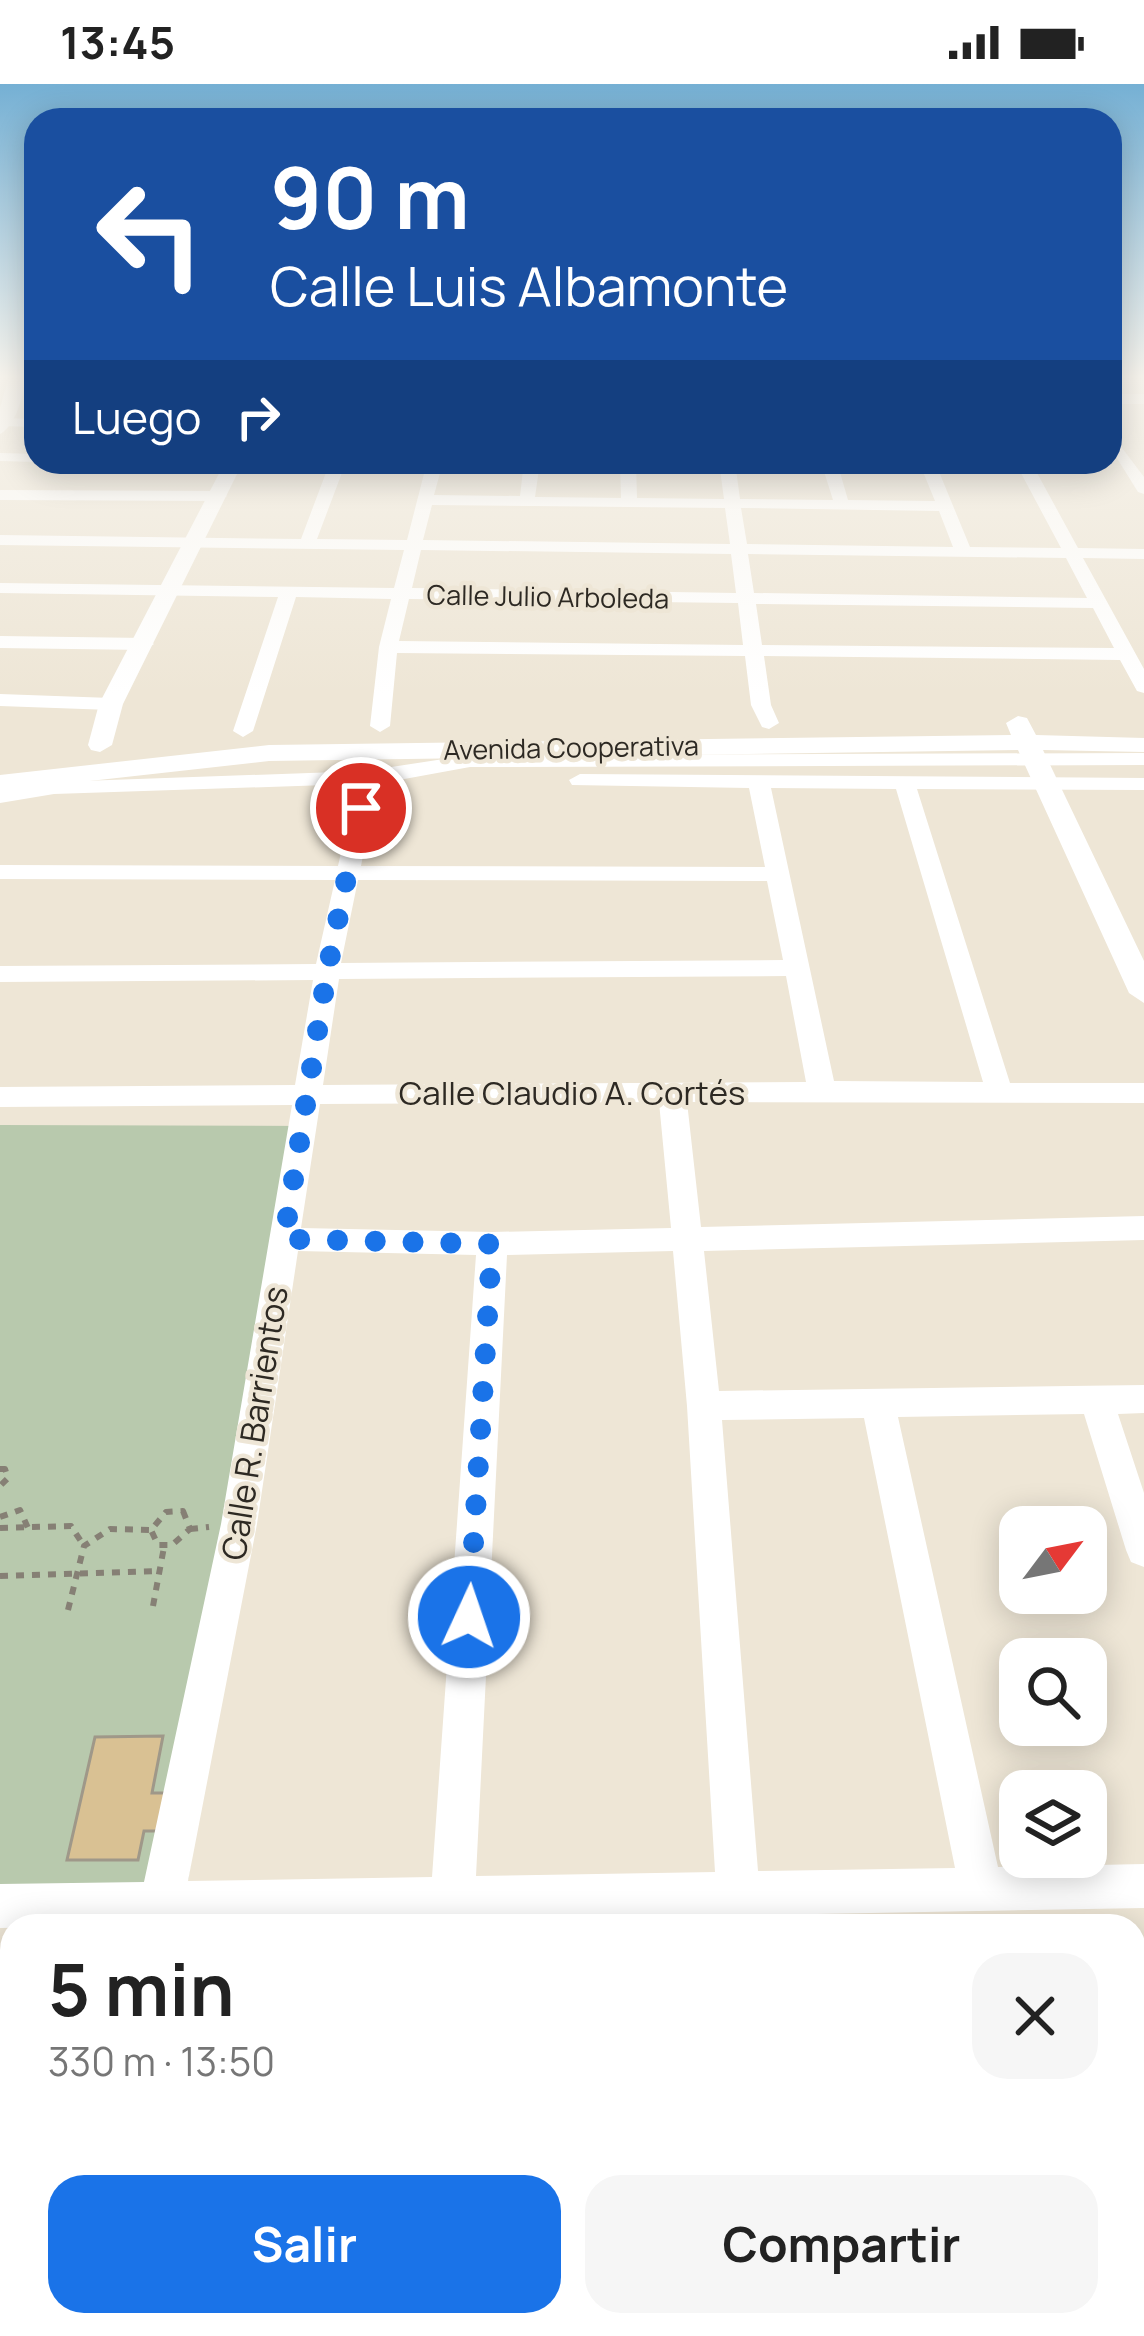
<!DOCTYPE html>
<html lang="es">
<meta charset="utf-8">
<style>
body{margin:0;font-family:Manrope,sans-serif;background:#f6f6f6;color:#222;height:100vh;display:flex;flex-direction:column;font-size:45px;white-space:nowrap}
*{box-sizing:border-box;margin:0}
p{font-size:39px;color:#767676}
.icon{flex:none;width:66px;height:66px;fill:none;stroke:currentColor;stroke-width:2;stroke-linecap:round;stroke-linejoin:round}
.map{position:relative;flex:1;overflow:hidden}
.details{position:absolute;left:0px;top:1830px;width:1146px;height:423px;display:flex;flex-direction:column;background:#fff;border-radius:36px 36px 0 0;box-shadow:0 6px 30px #0003}
.details>*{flex:none}
.guide{position:absolute;left:24px;top:24px;width:1098px;height:366px;border-radius:36px;box-shadow:0 6px 30px #0003;background:#1a4fa0;color:#fff;overflow:hidden}
.needle{width:78px;rotate:58deg}
.buttons{position:absolute;left:999px;top:1422px;display:grid;gap:24px}
.buttons a{display:grid;place-items:center;width:108px;height:108px;border-radius:24px;background:#fff;box-shadow:0 6px 30px #0003;font-size:60px}
.pin{position:absolute;display:grid;place-items:center;width:102px;height:102px;color:#fff;margin:-51px;border:6px solid #fff;border-radius:50%;box-shadow:0 3px 12px #0007}
.me{position:absolute;width:132px;margin:-66px;rotate:3deg;stroke-linejoin:round;filter:drop-shadow(0 0 9px #0008)}
.turn{display:flex;align-items:center;gap:42px;height:252px;padding:0 48px;font-size:54px}
.turn .icon{width:156px;height:156px;stroke-width:2.5}
.turn b{display:block;font-size:84px;line-height:102px}
.then{display:flex;align-items:center;height:114px;padding:0 48px;background:#0003;gap:24px;font-size:45px}
.round{display:grid;place-items:center;flex:none;width:126px;height:126px;border-radius:36px;background:#f6f6f6}
.summary{display:flex;align-items:center;justify-content:space-between;height:204px;padding:0 48px}
h1{font-size:72px;font-weight:700;line-height:90px}
.cta{display:flex;gap:24px;margin-top:auto;padding:24px 48px}
.cta a{flex:1;height:138px;border-radius:36px;background:#1a73e8;color:#fff;font-size:48px;font-weight:700;line-height:138px;text-align:center}
.cta a+a{background:#f6f6f6;color:#222}
.status{display:flex;justify-content:space-between;align-items:center;height:84px;padding:0 60px;background:#fff;direction:ltr}
.status svg{height:33px;fill:currentColor}
.map>svg:first-child{display:block}
.green{fill:#b8c9ad}
.building{fill:#d9c193;stroke:#9f9889;stroke-width:3}
.lines{fill:none;stroke-linecap:round;stroke-linejoin:round}
.path{stroke:#868075;stroke-width:6;stroke-dasharray:8 8;stroke-linecap:butt}
.minor{fill:#fff;fill-rule:evenodd}
.tertiary{fill:#fff;fill-rule:evenodd}
.route{stroke:#1a73e8;stroke-width:21;stroke-dasharray:0 37.8}
.labels{text-anchor:middle;dominant-baseline:central;stroke-width:9;stroke-linejoin:round;paint-order:stroke}
.far-street-label{font-size:27px;fill:#2d2923;stroke:#eee6d6}
.street-label{font-size:33px;fill:#2d2923;stroke:#eee6d6}
</style>
<div class="status"><b>13:45</b><svg viewBox="0 0 49 12"><path d="M0 12V9h3v3zM5 12V6h3v6zM10 12V3h3v9zM15 12V0h3v12zM26 1h20v11H26zM47 4h2v5h-2z"/></svg></div>
<div class="map">
<svg width="1144" height="2252" viewBox="0 0 1144 2252">
<rect width="100%" height="100%" fill="#eee6d6"/>
<polygon class="green" points="0,1041 313,1042 184,1820 0,1824"/>
<polygon class="building" points="163,1652 152,1709 168,1709 162,1747 144,1747 138,1776 67,1776 95,1653"/>
<g class="lines">
<g class="path">
<polyline points="0,1385 5,1385 8,1394 0,1402"/>
<polygon points="183,1427 190,1445 172,1461 158,1461 151,1446 166,1428"/>
<polyline points="0,1433 20,1426 28,1444"/>
<polyline points="0,1444 71,1442 84,1462"/>
<polyline points="190,1445 209,1443"/>
<polyline points="0,1492 160,1487"/>
<polyline points="153,1522 164,1463"/>
<polyline points="68,1526 84,1462 110,1445 151,1446"/>
</g>
<g class="minor">
<polygon points="0,334 36,335 36,343 0,342"/>
<polygon points="1110,348 1144,393 1144,410 1138,408 1110,363"/>
<polygon points="0,369 36,370 38,378 0,377"/>
<path d="M330,378h16l-29,77 90,1 20,-78h16l-9,33 86,1 4,-34h16l-5,35 86,1 -1,-36h16l1,36 87,1 -5,-37h16l5,37 93,1 -12,-38h16l11,38 87,1 -16,-39h16l35,85 91,1 -46,-86h16l47,86 66,1v10l-61,-1 61,111v24l-7,-2 -17,-31 -356,-4 7,49 8,18 -10,6 -7,-2 -11,-22 -6,-49 -348,-3 -7,73 -10,6 -10,-6 9,-79 12,-48 -95,-2 -43,134 -10,6 -10,-6 45,-134 -278,-4v-10l394,5 10,-38 -404,-5v-10l301,4zM432,421l293,3 5,36 -307,-4zM741,424l198,3 14,36 -206,-3zM421,466l310,4 5,39 -324,-5zM748,470l318,4 21,40 -333,-5zM409,515l329,4 5,42 -344,-4zM756,520l337,4 21,40 -352,-3z"/>
<polygon points="0,406 219,407 227,412 219,417 0,416"/>
<polygon points="0,552 145,554 154,560 145,566 0,564"/>
<polygon points="0,610 111,614 121,620 111,626 0,622"/>
<path d="M1144,669v12l-674,2 -93,17 -16,82 404,1 -16,-79 -177,-3 -3,-5 11,-6 564,4v12l-227,-1 93,294h134v20l-457,-1 14,125 443,-11v24l-440,11 15,140 425,-6v28l-26,1 26,79v74l-13,-5 -5,-12 -42,-136 -186,3 100,450 146,-3v44l-383,7 1,11h-44l-1,-11 -244,5v6h-44v-6l-429,8v-44l144,-2 77,-358 71,-419 -292,2v-20l295,-2 18,-105 -313,2v-16l316,-2 19,-84 -335,-1v-14l338,1 18,-82 -302,10 -54,9v-14l54,-7 311,-11 105,-16zM771,704l125,1 87,293 -149,-1zM358,796l409,1 16,79 -442,3zM786,892l20,106 -483,3 16,-106zM659,1018l12,126 -179,4 -191,-4 19,-124zM298,1167l178,4 -44,622 -244,4 69,-357zM673,1167l14,155 28,466 -239,4 31,-621zM864,1334l91,450 -197,3 -36,-451z"/>
<rect x="1134" y="2172" width="10" height="52"/>
<polygon points="0,2197 12,2197 12,2241 30,2241 0,2249"/>
<polygon points="48,2241 100,2241 98,2252 46,2252"/>
<rect x="404" y="2241" width="52" height="11"/>
<polygon points="742,2241 794,2241 795,2252 743,2252"/>
<polygon points="1077,2241 1129,2241 1132,2252 1080,2252"/>
</g>
<g class="tertiary">
<path d="M8,295h16c1,16 -10,48 -24,55v-26z"/>
<rect x="1110" y="310" width="34" height="10"/>
<polygon points="225,378 243,378 123,620 112,661 100,668 91,666 88,661 99,620"/>
<polygon points="1018,632 1027,634 1036,651 1144,654 1144,668 1043,666 1144,877 1144,919 1129,909 1018,666 269,677 0,707 0,691 269,661 1011,651 1006,639"/>
</g>
</g>
<linearGradient id="sky" x2="0" y2="1"><stop stop-color="#75b0d4"/><stop offset="0.48" stop-color="#f7f4ed"/><stop offset="1" stop-color="#f7f4ed" stop-opacity="0"/></linearGradient>
<rect width="1144" height="610" fill="url(#sky)"/>
<g class="lines">
<polyline class="route" points="361,724 327,888 284,1155 492,1160 469,1533"/>
</g>
<g class="labels">
<g class="far-street-label">
<text transform="translate(548 512) rotate(1)">Calle Julio Arboleda</text>
<text transform="translate(571 663) rotate(-1)">Avenida Cooperativa</text>
</g>
<g class="street-label">
<text x="572" y="1008">Calle Claudio A. Cortés</text>
<text transform="translate(254 1339) rotate(-81)">Calle R. Barrientos</text>
</g>
</g>
</svg>
<div class="buttons">
<a><svg class="needle" viewBox="-14 -14 28 28"><path d="M0-13l5 13h-10z" fill="#e53935"/><path d="M0 13l5-13h-10z" fill="#767676"/></svg></a>
<a><svg class="icon" aria-label="search" viewBox="0 0 24 24"><circle cx="10" cy="10" r="6"/><path d="M15 15l6 6"/></svg></a>
<a><svg class="icon" aria-label="layers" viewBox="0 0 24 24"><path d="M12 4l9 5-9 5-9-5zM3 14l9 5 9-5"/></svg></a>
</div>
<div class="pin" style="left:361px;top:724px;background:#d93025"><svg class="icon" aria-label="arrive" viewBox="0 0 24 24"><path d="M6 21V4h12l-3 4 3 4H6"/></svg></div>
<svg class="me" style="left:469px;top:1533px" viewBox="-20 -20 40 40"><circle r="17" fill="#1a73e8" stroke="#fff" stroke-width="3"/><path d="M0-11L8 9 0 5-8 9z" fill="#fff"/></svg>
<div class="guide">
<div class="turn"><svg class="icon" aria-label="left" viewBox="0 0 24 24"><path d="M17 20v-9H6M10 6l-5 5 5 5"/></svg><div><b>90 m</b>Calle Luis Albamonte</div></div>
<div class="then">Luego<svg class="icon" aria-label="right" viewBox="0 0 24 24"><path d="M7 20v-9h11M14 6l5 5-5 5"/></svg></div>
</div>
<section class="details">
<div class="summary"><div><h1>5 min</h1><p>330 m · 13:50</p></div><a class="round"><svg class="icon" aria-label="close" viewBox="0 0 24 24"><path d="M6 6l12 12M18 6L6 18"/></svg></a></div>
<div class="cta"><a>Salir</a><a>Compartir</a></div>
</section>
</div>
